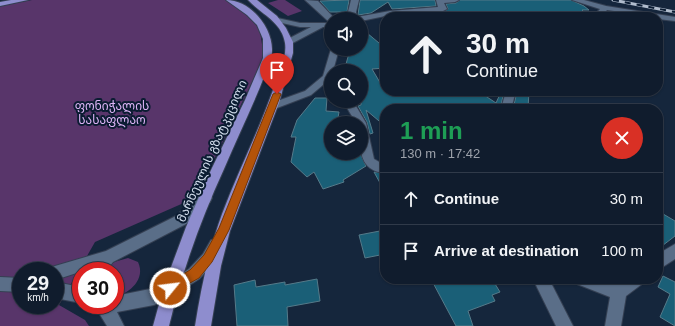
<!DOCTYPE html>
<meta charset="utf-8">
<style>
body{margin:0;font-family:Helvetica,"Noto Sans Georgian",sans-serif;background:#192535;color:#f1f3f6;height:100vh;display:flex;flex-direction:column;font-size:15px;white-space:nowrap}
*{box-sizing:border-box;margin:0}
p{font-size:13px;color:#9ca1aa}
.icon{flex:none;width:22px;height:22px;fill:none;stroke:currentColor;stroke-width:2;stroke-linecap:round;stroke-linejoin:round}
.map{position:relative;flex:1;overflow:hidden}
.details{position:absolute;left:380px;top:104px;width:283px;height:180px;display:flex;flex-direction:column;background:#101c2d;border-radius:16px;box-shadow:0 1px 3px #0004,0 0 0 1px #303a49}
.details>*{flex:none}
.top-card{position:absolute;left:380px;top:12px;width:283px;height:84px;border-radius:16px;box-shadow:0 1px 3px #0004,0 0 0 1px #303a49;background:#101c2d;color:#f1f3f6;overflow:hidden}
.controls{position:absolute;left:324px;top:12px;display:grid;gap:8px}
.controls a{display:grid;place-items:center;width:44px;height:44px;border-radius:50%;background:#101c2d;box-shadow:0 1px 3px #0004,0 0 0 1px #303a49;font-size:20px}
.speed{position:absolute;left:12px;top:262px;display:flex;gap:8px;font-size:20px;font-weight:700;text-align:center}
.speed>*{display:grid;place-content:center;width:52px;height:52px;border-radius:50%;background:#101c2d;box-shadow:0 1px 3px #0004,0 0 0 1px #303a49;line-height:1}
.speed small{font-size:10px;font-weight:400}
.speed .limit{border:6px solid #d22;background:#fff;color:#111}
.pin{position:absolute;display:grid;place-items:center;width:34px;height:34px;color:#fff;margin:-41px -17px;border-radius:50% 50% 50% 0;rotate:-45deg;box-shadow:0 0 4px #0007}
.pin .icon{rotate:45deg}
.me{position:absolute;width:44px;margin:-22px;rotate:61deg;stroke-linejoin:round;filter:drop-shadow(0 0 3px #0008)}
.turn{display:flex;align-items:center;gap:14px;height:84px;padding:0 20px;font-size:18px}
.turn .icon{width:52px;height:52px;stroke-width:2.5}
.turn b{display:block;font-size:28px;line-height:34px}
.round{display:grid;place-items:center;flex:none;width:42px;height:42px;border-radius:21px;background:#192535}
.summary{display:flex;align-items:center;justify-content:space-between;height:68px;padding:0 20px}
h1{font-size:24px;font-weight:600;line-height:30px;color:#1e9e55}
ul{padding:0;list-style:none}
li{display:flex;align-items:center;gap:12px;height:52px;padding:0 20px;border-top:1px solid #303a49}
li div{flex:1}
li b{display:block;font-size:15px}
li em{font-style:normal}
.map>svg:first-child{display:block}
.green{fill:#58356a;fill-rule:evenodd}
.building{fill:#1a5f77;stroke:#557a89}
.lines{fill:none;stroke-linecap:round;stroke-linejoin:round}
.minor-casing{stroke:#354053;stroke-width:2}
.highway-casing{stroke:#354053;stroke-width:2}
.minor{fill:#5a6e88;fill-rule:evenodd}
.highway{fill:#8e8dce;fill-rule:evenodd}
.rail-casing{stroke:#b1bdcd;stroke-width:3}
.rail{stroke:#0b1c32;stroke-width:2;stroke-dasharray:6;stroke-linecap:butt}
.route{fill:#b45309;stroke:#753606}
.labels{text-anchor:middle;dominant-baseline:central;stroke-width:4;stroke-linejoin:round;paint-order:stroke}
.park-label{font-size:12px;fill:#deb4f6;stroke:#0b1c32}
.street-label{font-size:12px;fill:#d5e0ef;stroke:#0b1c32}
</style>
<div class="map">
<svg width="675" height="326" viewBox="0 0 675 326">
<rect width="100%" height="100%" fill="#15263c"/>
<g class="green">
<path d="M32,0h194l22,13 11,11 5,34 -69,140 -100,44 -36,63 26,15 4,6h-89v-320zM21,271h34v34h-34z"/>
<polygon points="278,0 285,0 302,11 288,16 268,3"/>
<path d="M128,258l10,4c8,17 -8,31 -23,35v-26h-13l12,-9z"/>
</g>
<g class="building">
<polygon points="349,0 347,12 348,16 345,16 346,13 344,12 330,12 320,1"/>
<polygon points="360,0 435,0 436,6 392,9 388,2 371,13 358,15"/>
<polygon points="460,0 571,0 584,6 589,10 582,10 587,15 571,15 570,17 397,16 443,12 448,9 446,4 456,3"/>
<polygon points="361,28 385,48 385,68 372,69 385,91 478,91 496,103 501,92 504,92 500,109 385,109 385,126 366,110 373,133 370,134 367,122 358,106 361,105 361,71 344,71 350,50 361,50"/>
<polygon points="517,91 529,91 528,109 513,109 516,96 518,96"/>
<polygon points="315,98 327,98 326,111 339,112 337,123 331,123 331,153 360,153 366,166 343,180 344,182 323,189 314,172 307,177 291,162 296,137 291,137 297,120"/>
<polygon points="374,172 385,173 385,192"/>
<polygon points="658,211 675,221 675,236 658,249"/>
<polygon points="385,230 385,254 365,258 359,235"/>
<polygon points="663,276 675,282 675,326 660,317 670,294 658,287"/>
<polygon points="317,279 320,301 287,307 288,326 237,326 234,285 255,280 256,287 285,282 285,285"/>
<polygon points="431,279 492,279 500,292 492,295 495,301 468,311 473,326 456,326"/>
</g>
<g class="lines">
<defs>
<g id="minor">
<polygon points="305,0 318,1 335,19 328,21"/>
<polygon points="351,0 359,0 356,12 357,17 390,11 438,7 436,0 459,0 455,2 444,3 447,9 443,11 390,15 361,21 361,19 350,19 348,12"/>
<polygon points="572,0 584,0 606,6 675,17 675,21 658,19 658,17 607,10 601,17 593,17 600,9"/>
<polygon points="273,17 300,23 331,23 331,27 323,27 289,45 286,44 286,40 311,27 300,27 273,21"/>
<polygon points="331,49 339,49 333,71 331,71 330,79 311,95 277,108 269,108 268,106 269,104 305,91 323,76"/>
<polygon points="506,91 516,91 511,109 501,109"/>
<path d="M343,101h10l13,22 8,36 7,4 4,-1v9c-6,2 -9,1 -15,-3 -13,-10 -9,-30 -9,-45h-5z"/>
<polygon points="205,193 210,194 212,198 210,202 186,224 113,262 106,271 88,271 89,269 55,280 55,271 48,271 50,268 55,266 106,251 176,216 200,194"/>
<polygon points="216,239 221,240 223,245 213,264 199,279 172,297 154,305 117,312 124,326 107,326 99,313 98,305 115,305 115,296 160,287 189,269 203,254 211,240"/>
<polygon points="675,244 675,259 658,270 658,254"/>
<polygon points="0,277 21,278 21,292 0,291"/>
<polygon points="533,279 549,279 573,326 556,326"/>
<polygon points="574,279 603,279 617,284 624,279 645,279 642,284 626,296 621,326 605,326 610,297 577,284"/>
<polygon points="55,282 81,287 81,303 55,298"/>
</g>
<g id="highway">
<polygon points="11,0 28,0 0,6 0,2"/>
<path d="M226,0c25,0 47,28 46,51 0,10 -4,18 -8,26 -12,31 -27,61 -40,92 -23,50 -42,103 -55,157h-16l11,-40 22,-59 25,-57 34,-70 18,-42v-19l-6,-14 -10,-10z"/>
<path d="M248,0h9l20,16 9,12 7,14v11l-14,50 -49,128 -9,35 -10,60h-16c6,-38 14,-76 27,-112 17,-45 39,-87 54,-133 4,-12 11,-25 9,-38 -3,-21 -24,-29 -37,-43z"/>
</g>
</defs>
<use href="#minor" class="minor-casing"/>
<use href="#highway" class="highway-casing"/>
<use href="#minor" class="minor"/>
<use href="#highway" class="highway"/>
<defs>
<polyline id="rail" points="613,0 675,12"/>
</defs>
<use href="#rail" class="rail-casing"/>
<use href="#rail" class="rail"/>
</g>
<polygon class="route" points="277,92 281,94 229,230 212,262 199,278 174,292 170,293 166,292 164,288 166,284 190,270 204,255 219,228 273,94"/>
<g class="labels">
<g class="park-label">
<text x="112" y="106">ფონიჭალის<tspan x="112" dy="14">სასაფლაო</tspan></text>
</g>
<g class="street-label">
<text transform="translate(212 151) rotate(-66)">მარნეულის გზატკეცილი</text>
</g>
</g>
</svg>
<div class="controls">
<a><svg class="icon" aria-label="sound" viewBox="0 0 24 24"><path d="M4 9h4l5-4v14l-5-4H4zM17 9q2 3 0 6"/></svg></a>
<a><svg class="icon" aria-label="search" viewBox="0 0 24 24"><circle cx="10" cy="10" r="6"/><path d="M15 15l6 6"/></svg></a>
<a><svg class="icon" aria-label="layers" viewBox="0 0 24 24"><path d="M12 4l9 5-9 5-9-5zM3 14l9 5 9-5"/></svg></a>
</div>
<div class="speed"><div>29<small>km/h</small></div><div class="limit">30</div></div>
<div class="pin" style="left:277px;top:94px;background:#d93025"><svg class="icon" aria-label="arrive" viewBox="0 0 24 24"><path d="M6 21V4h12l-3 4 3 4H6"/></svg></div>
<svg class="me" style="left:170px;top:288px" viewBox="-20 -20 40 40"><circle r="17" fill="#b45309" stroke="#fff" stroke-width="3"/><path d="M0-11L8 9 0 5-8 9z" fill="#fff"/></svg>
<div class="top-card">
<div class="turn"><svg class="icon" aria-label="ahead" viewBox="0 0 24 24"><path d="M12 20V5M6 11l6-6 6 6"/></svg><div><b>30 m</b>Continue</div></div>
</div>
<section class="details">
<div class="summary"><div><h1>1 min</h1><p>130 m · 17:42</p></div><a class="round" style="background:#d93025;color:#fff"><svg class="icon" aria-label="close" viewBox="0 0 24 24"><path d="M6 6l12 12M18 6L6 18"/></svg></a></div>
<ul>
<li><svg class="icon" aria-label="ahead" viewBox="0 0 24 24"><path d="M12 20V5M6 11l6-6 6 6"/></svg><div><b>Continue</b></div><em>30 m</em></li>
<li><svg class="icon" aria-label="arrive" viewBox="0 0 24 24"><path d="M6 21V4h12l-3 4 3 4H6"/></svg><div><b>Arrive at destination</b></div><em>100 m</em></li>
</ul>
</section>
</div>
